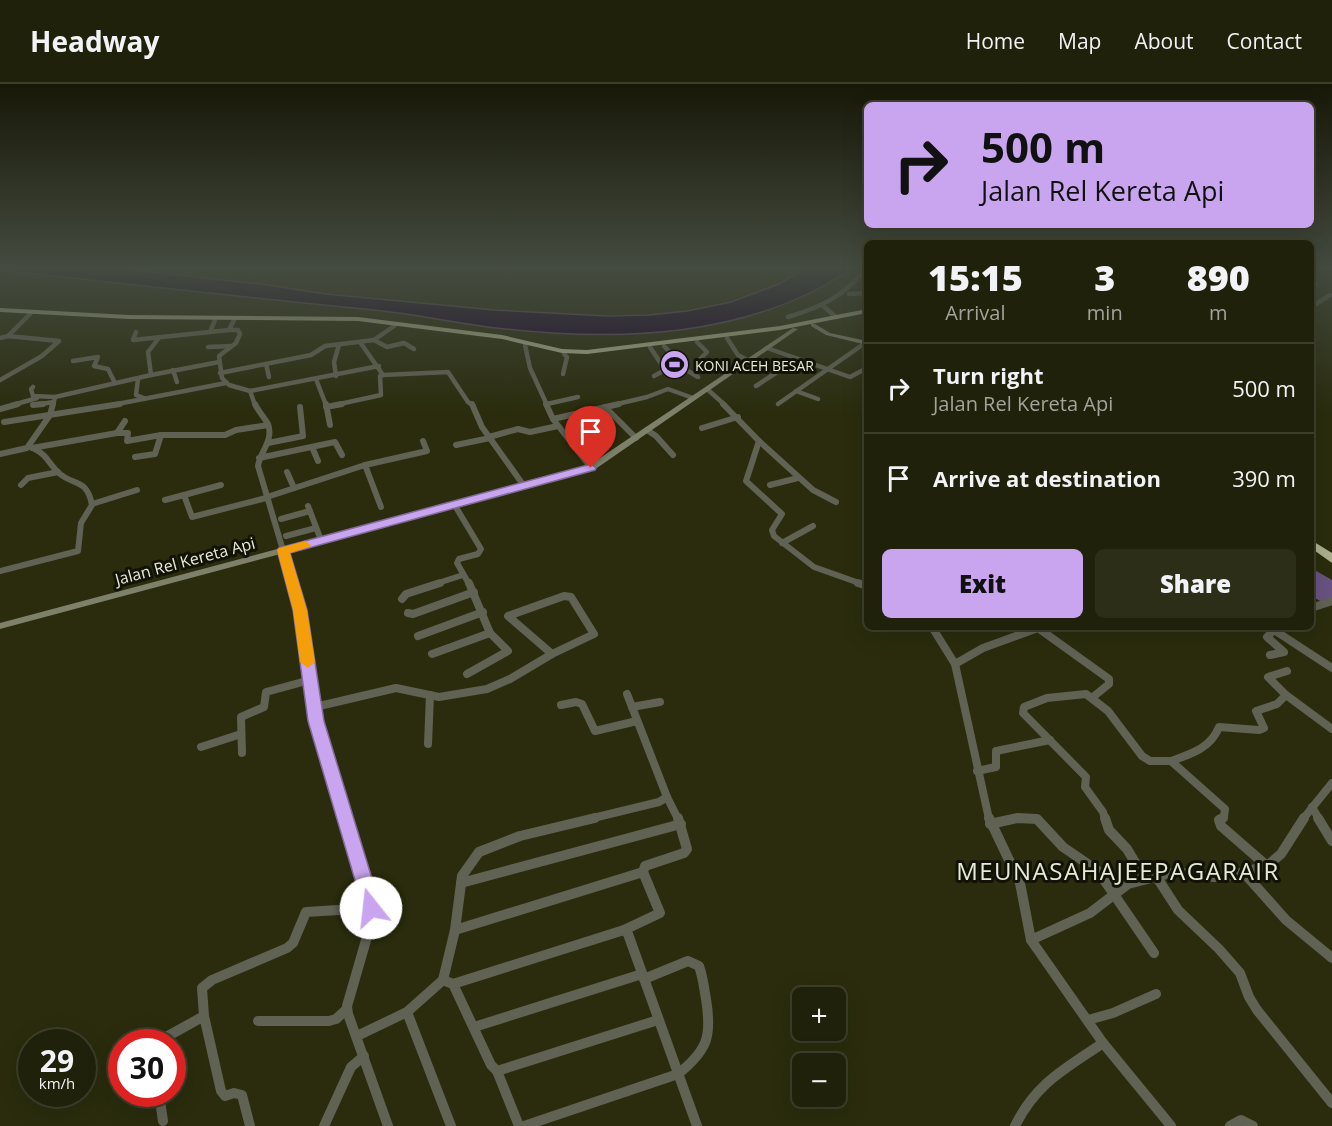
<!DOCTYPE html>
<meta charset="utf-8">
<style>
body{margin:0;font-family:"Open Sans",sans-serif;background:#2d2e18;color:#f1f3f6;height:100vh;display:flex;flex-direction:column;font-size:22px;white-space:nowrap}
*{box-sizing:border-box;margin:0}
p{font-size:20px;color:#a2a39c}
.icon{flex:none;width:33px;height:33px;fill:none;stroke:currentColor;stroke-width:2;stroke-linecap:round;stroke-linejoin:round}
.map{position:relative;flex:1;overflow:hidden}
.sheet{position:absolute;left:864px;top:156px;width:450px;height:390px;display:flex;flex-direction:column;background:#20210a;border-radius:9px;box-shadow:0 6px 24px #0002,0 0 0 2px #3d3e2b}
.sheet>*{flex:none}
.hud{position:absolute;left:864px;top:18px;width:450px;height:126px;border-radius:9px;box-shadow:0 6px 24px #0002,0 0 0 2px #3d3e2b;background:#c8a5ee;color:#111;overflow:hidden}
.buttons{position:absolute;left:792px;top:903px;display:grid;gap:12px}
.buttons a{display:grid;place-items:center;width:54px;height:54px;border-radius:9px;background:#20210a;box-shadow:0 6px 24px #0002,0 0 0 2px #3d3e2b;font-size:30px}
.speed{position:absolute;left:18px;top:945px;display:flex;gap:12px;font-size:30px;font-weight:700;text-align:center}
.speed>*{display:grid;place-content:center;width:78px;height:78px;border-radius:50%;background:#20210a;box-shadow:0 6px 24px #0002,0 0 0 2px #3d3e2b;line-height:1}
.speed small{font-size:15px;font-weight:400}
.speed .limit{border:9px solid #d22;background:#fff;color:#111}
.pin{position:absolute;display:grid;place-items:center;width:51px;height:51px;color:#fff;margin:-62px -26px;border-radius:50% 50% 50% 0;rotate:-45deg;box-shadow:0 0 6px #0007}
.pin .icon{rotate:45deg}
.me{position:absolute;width:66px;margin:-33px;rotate:344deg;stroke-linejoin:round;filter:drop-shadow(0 0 4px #0008)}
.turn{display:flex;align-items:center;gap:21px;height:126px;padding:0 18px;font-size:27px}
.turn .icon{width:78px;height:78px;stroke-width:2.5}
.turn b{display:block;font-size:42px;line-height:51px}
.eta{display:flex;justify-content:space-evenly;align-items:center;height:102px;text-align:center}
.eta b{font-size:36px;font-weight:800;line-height:42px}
.button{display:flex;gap:12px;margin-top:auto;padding:12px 18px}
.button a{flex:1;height:69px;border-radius:9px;background:#c8a5ee;color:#111;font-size:24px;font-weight:800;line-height:69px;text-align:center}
.button a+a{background:#2d2e18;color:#f1f3f6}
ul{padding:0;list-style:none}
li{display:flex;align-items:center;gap:18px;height:90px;padding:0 18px;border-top:2px solid #3d3e2b}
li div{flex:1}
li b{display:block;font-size:22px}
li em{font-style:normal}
header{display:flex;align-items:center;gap:36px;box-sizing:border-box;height:84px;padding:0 30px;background:#20210a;border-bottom:2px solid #3d3e2b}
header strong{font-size:28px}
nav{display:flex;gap:33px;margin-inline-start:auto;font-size:21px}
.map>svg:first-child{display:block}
.forest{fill:#695282}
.water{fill:#1a032c;stroke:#584860;stroke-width:1.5}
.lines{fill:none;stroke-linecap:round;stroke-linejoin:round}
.street-far3{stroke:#606254;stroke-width:4.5}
.street-far2{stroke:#606254;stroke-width:6}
.street-far1{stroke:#606254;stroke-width:8}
.street{stroke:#606254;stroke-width:10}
.secondary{fill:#7e816a;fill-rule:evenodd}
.highway{fill:#abaf8c;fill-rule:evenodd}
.route{fill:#c8a5ee;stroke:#826b9b;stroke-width:1.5}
.slow{fill:#f59e0b}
.labels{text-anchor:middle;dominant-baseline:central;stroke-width:6;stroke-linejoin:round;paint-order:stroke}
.far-poi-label{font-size:14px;fill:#e8ead8;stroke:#121307;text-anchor:start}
.street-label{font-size:16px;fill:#e8ead8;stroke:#121307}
.near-quarter-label{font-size:24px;letter-spacing:1.5px;fill:#e8ead8;stroke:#121307}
</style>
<header>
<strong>Headway</strong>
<nav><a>Home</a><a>Map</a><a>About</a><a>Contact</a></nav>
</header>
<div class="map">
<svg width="1332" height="1042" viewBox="0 0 1332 1042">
<rect width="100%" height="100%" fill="#2a2c0d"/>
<polygon class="forest" points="1311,484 1332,496 1332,517 1324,519 1311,512"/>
<path class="water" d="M0,183h101l160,17 65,10 168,16 113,6 42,-1 38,-4 44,-9 48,-18 28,-17h47c-103,72 -238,75 -358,61 -41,-5 -81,-14 -122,-18 -124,-12 -249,-26 -374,-40z"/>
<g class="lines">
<g class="street-far3">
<polyline points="1311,203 1315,200"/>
<polyline points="849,210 867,209"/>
<polyline points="823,222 836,233"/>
<polyline points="1311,223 1330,211"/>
<path d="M788,233c33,-10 58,-21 78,-50"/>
<polyline points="234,236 229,246 238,246 240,250 236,259 219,272 222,294 229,301 250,307 255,321"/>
<polyline points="136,248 133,256 229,246"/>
<polyline points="210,248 215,236"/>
<polyline points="8,252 31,229"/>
<polyline points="0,254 8,252 59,257 42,272 0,296"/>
<polyline points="727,254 738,271 749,277"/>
<polyline points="374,256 387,263 404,259 414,265"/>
<polyline points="360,258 383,291 448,288 468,318 473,321"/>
<polyline points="697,258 707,268 700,275"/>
<polyline points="525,261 530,284 547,321"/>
<polyline points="664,262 688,287 698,293"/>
<polyline points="208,263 231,262"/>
<polyline points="650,263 665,286 654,292"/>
<polyline points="767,264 850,293 867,284"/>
<polyline points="73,277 98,273 94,282 108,285 115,299"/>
<polyline points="266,280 269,293"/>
<polyline points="173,286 177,298"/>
<polyline points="220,289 311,271 325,262 374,256 394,242"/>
<polyline points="563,290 567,273 564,270"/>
<polyline points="151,291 219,278"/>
<polyline points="336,292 334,278 339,261"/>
<polyline points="138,295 136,311 144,314"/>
<polyline points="316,295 326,321"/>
<polyline points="756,302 797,275"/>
<polyline points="33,303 31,305 33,312 55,313 53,321"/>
<polyline points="707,305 725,321"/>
<polyline points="250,307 379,282"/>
<polyline points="796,307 818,315"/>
<polyline points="55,313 151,291 148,268 158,255"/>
<polyline points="547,320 578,313"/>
<polyline points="778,320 865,259"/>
<polyline points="13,321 37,314"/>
<polyline points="33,321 54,318"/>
<polyline points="112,321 226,299"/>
<polyline points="335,321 381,311 380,292 383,291"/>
<polyline points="613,321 647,313 668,305 693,314"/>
</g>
<g class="street-far2">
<path d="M255,320c3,7 9,13 13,20 6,16 -8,28 -10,42l35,118"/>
<polyline points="326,320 330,341"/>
<polyline points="472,320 482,343 524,402"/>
<polyline points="546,320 553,335 591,384"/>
<polyline points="723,320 759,357 746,397 782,430 772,446 774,452 814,483 862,500"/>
<polyline points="33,321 43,320"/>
<polyline points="326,323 342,320"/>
<polyline points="605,323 636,354"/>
<polyline points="0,325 18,320"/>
<polyline points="553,335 619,320"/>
<polyline points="4,338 120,320"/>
<polyline points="702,344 738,333"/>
<polyline points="647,346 656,352 673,371"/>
<polyline points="117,349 125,337"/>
<polyline points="489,353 518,345 530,348 558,342"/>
<polyline points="759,357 813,406 836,418"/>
<polyline points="268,359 303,352 300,323"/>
<polyline points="456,361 490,354"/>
<polyline points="312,363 318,377"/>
<polyline points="32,364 117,349 128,349 127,357 161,351 225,351 236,346 268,341"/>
<polyline points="0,370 27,364 50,331 53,320"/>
<polyline points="135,373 155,370 161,351"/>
<polyline points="259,374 335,358 342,371"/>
<polyline points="365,381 381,423"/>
<polyline points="287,388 294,404"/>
<polyline points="21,401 28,394 58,388"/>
<polyline points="221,401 184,411 192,433 266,414"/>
<polyline points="770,401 798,394"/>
<polyline points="267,413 365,381 427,367 423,357"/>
<polyline points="165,416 184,411"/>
<polyline points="92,420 137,406"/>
<polyline points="454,420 481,465 478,470 459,475 457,479 469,500"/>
<polyline points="308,422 321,456"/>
<polyline points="281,435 310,427"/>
<polyline points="286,452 316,444"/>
<polyline points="782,459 813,442"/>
<path d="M0,487l78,-20 3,-28 11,-18c-5,-26 -17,-19 -32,-31 -12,-10 -11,-18 -27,-26"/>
<polyline points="435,500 463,491"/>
</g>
<g class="street-far1">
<polyline points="292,499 300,526 316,637 345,735"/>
<polyline points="858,499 867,502"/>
<polygon points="564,512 571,513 594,550 552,570 508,532"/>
<polyline points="402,515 406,510 440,499"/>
<polyline points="1311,524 1332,517"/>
<polyline points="408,529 413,530 474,508"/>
<polyline points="932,543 955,580 989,735"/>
<polyline points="1277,543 1274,546 1332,584"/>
<polyline points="418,552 483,528"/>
<polyline points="432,570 490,549"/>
<polyline points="1270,571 1284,568 1267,553 1274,546"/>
<polyline points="955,580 983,564 1038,544 1109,595 1109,600 1093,613"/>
<polyline points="467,590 508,567 490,549 469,499"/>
<polyline points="1286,611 1332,645"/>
<polyline points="561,621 576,618 582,620 595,647 637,637"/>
<polyline points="315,623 396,604 439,613 487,605 510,595 552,570"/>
<polyline points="632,623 660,618"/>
<polyline points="428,660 430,611"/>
<polyline points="201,663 241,650"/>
<polyline points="242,669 241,633 264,623 266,608 310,596"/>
<path d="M1171,677c20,-7 40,-13 48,-34l40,3 5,-2 -8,-17 21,-7 9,-9 -18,-18 19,-6"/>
<polyline points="977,687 996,683 996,667 1050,656"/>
<polyline points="667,713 678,735"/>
<polyline points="1312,723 1319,735"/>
<polyline points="589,735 659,718 667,713 627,610"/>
<polyline points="1013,735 1037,735"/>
<polyline points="1105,735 1103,728 1085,703 1086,693 1023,629 1024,623 1047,614 1086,610 1108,627 1142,672 1150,677 1171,677 1225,725 1224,733 1220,735"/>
<polyline points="1303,735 1332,699"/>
</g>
<g class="street">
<polyline points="344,734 371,824 369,846 347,922 348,930 388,1042"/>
<polyline points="989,734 1020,799 1031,856 1103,959 1171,1042"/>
<polyline points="1105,734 1109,746 1127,765 1145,795"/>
<polyline points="1223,734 1219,736 1221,742 1267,782"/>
<polyline points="1318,734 1332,757"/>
<polyline points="990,740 1018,734 1037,735 1063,763 1098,787 1154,869"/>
<polyline points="1244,789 1286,836 1332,874"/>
<polyline points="1156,792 1178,826 1219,865 1240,889 1249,913 1257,926 1332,1019"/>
<polyline points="461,799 681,740"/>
<polyline points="455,846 643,788"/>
<polyline points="624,846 660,829 643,788 645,782 684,769 687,765 678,734"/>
<polyline points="1031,856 1090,829 1128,800 1175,788 1214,793 1228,792 1267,782 1281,770 1304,734"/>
<polyline points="443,896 453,900 491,981 497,987 658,936"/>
<polyline points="453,900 624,846 628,850 697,1042"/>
<polyline points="407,928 451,1042"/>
<polyline points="1088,936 1113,929 1156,910"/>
<polyline points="258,937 329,937 336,935 347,925"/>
<polyline points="474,943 642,890"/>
<polyline points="357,952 407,928 443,896 455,846 462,792 479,768 520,752 595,734"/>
<polyline points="157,958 204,932"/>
<polyline points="497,987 519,1042"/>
<polyline points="159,1010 163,1037"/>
<polyline points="250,1042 242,1011 234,1009 225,1012 221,1007 204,932 202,904 212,896 287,864 293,859 306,828 371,824"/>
<polyline points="324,1042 351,983 364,972"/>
<path d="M524,1042l154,-52c30,-24 34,-38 28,-75 -2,-11 -3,-22 -7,-33l-11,-5 -44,18"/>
<path d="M1015,1042c21,-43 50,-57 88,-83"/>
<polyline points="1230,1042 1241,1036 1253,1042"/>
</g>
<g class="secondary">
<polygon points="615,183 665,183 663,185"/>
<polygon points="811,240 815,240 830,249 867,257 867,261 826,251 811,242"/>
<polygon points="793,244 798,245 594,386 0,545 0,539 588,382"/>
</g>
<g class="highway">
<polygon points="0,224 129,231 358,233 502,251 562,265 587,266 780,242 867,225 867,229 780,246 587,270 562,269 502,255 358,237 129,235 0,228"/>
<polygon points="1311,456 1332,469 1332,479 1311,464"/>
</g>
</g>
<linearGradient id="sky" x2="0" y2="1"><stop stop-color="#171807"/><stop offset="0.56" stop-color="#444b40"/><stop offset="1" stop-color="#444b40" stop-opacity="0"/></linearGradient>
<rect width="1332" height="329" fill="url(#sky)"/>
<polygon class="route" points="591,380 596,384 595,386 290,469 307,526 324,637 381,824 378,830 371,833 365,830 308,637 293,526 277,466 279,464"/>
<polygon class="slow" points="305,457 311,461 309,463 290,469 307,526 315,578 308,584 300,578 293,526 277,466 279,464"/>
<defs>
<symbol id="stadium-disc" viewBox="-11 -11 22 22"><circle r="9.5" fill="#c8a5ee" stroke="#121307"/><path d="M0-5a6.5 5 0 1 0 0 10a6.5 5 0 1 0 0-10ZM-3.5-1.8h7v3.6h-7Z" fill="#111"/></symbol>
</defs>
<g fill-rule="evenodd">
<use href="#stadium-disc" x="658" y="264" width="33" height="33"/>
</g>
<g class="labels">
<g class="far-poi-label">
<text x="695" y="281">KONI ACEH BESAR</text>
</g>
<g class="street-label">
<text transform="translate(185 477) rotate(-15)">Jalan Rel Kereta Api</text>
</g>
<g class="near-quarter-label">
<text x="1118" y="786">MEUNASAHAJEEPAGARAIR</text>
</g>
</g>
</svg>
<div class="buttons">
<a>+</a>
<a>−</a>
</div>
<div class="speed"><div>29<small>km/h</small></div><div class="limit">30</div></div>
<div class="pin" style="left:591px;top:384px;background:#d93025"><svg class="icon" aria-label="arrive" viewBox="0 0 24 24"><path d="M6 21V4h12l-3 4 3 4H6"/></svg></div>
<svg class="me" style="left:371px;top:824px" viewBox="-20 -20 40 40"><circle r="19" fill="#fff"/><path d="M0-13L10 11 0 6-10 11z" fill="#c8a5ee"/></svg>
<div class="hud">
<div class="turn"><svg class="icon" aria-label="right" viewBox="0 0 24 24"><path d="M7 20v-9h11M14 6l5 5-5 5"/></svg><div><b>500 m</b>Jalan Rel Kereta Api</div></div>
</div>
<section class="sheet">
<div class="eta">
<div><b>15:15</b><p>Arrival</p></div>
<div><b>3</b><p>min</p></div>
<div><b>890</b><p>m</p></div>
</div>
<ul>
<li><svg class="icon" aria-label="right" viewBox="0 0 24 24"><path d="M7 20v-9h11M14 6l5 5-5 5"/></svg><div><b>Turn right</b><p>Jalan Rel Kereta Api</p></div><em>500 m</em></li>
<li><svg class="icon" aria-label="arrive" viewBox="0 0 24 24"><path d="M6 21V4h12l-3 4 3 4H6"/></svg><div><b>Arrive at destination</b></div><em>390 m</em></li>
</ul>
<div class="button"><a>Exit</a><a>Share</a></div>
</section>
</div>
